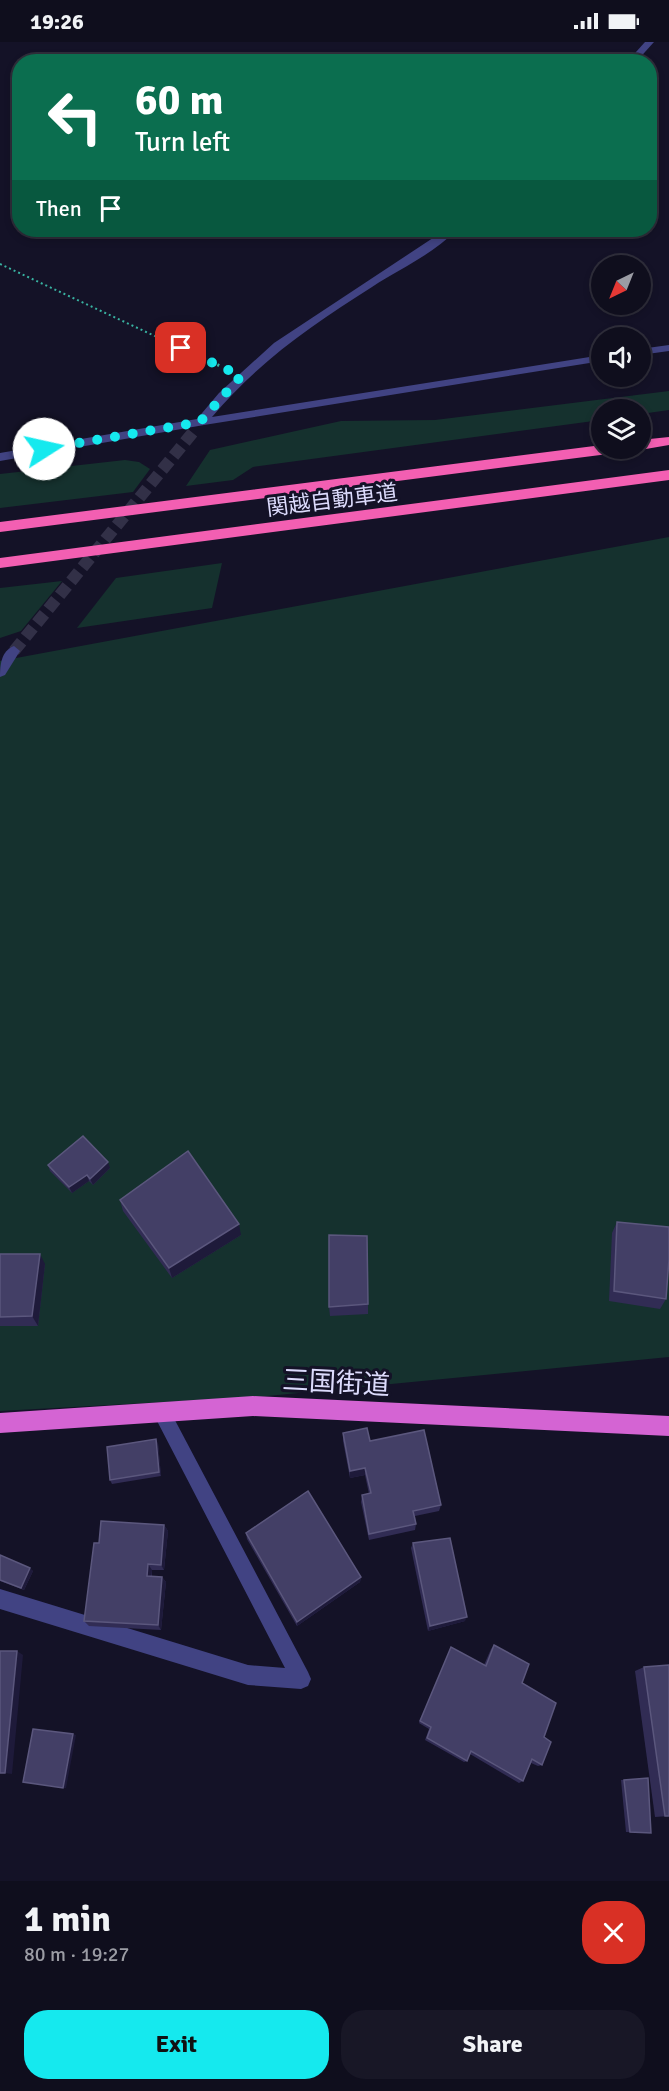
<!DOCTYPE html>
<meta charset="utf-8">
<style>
body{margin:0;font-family:Signika,"Noto Sans JP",sans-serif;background:#181726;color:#f1f3f6;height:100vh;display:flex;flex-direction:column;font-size:22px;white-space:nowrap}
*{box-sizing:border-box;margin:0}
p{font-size:20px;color:#9b9ca4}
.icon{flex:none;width:33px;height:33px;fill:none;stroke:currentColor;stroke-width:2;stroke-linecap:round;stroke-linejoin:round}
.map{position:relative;height:1839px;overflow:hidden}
.panel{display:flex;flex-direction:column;background:#0f0e1d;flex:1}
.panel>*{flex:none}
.guide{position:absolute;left:12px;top:12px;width:645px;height:183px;border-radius:24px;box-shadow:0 3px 9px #0003,0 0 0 2px #2f2e3b;background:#0b6e4f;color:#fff;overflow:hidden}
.needle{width:39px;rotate:223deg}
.buttons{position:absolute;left:591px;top:213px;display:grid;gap:12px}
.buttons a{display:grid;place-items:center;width:60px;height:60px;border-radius:50%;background:#0f0e1d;box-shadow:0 3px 9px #0003,0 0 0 2px #2f2e3b;font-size:30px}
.pin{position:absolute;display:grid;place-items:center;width:51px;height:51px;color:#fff;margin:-26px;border-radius:12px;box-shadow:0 3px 9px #0006}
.me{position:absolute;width:66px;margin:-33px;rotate:80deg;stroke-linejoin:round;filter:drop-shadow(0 0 4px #0008)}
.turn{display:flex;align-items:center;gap:21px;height:126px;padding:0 24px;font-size:27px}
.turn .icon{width:78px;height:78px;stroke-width:2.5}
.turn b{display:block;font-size:42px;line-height:51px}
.then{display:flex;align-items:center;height:57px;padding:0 24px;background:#0003;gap:12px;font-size:22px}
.round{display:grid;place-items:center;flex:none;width:63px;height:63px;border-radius:24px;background:#181726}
.summary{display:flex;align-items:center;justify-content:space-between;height:102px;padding:0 24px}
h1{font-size:36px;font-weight:700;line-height:45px}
.primary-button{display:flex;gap:12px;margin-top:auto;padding:12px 24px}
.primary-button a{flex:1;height:69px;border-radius:24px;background:#15e9ee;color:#111;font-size:24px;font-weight:700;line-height:69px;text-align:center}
.primary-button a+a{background:#181726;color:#f1f3f6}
.status{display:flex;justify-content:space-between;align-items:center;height:42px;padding:0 30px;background:#0f0e1d;direction:ltr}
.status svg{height:16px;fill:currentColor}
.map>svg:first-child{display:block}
.green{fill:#15312e}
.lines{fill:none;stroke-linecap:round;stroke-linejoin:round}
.minor-tunnel{stroke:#323047;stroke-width:12;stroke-dasharray:12 6;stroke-linecap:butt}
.path-far1{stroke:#39b2a1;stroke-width:2;stroke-dasharray:2 3;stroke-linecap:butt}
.path{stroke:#39b2a1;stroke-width:3;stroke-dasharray:2 4;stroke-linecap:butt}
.minor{fill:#414383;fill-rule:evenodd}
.trunk{fill:#d464d3;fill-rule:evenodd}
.motorway{fill:#f35fb2;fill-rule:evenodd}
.wall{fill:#312c54}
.shaded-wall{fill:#1e1a3a}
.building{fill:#433f66;stroke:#5b577d;stroke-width:1.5}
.route{stroke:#15e9ee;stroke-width:10;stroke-dasharray:0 18}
.labels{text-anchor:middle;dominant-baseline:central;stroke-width:6;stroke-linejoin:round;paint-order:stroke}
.street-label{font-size:22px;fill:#dcdbfc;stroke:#141227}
.near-street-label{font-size:27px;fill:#dcdbfc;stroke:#141227}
</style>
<div class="status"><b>19:26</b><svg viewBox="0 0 49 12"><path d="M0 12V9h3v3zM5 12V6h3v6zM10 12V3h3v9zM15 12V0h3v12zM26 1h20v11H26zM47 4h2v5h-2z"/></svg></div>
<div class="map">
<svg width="669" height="1839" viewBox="0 0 669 1839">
<rect width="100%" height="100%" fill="#141227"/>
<g class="green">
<polygon points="669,349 669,368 641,372 640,368 602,368 601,378 253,425 233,438 186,444 210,408 341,379 435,378"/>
<polygon points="125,418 139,420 150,427 133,450 0,466 0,432"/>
<polygon points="669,495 669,1315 257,1355 0,1369 0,619"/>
<polygon points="222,521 212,566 77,586 116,536"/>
<polygon points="62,539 21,589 0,596 0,546"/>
</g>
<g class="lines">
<polyline class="minor-tunnel" points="14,609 194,389"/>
<polyline class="path-far1" points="0,222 215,322"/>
<polyline class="path" points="212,320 222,325"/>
<g class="minor">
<polygon points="645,0 654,0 636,20 627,20"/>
<path d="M445,188h11c-22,24 -57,39 -84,57 -59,37 -115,76 -160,130l390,-62v6l-398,64 -204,36v-8l197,-34 22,-26 55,-50z"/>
<polygon points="669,303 669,309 640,313 640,307"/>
<path d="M14,604l6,5 -15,24 -5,2c0,-12 1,-26 14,-31z"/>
<polygon points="162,1362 168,1365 308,1630 311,1637 308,1644 301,1647 248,1643 0,1567 0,1547 248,1623 285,1626 156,1377 153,1371 156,1365"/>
</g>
<polygon class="trunk" points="253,1354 669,1374 669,1394 253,1374 0,1391 0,1371"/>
<g class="motorway">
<polygon points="669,395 669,403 640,408 636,406 640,406 640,398"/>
<polygon points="602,403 602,406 623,406 616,411 0,490 0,480"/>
<polygon points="669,428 669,438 0,526 0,516"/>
</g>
</g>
<g class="wall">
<polygon points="48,1123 110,1126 93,1143 89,1139 72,1151 50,1129"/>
<polygon points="120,1158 241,1193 172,1236 123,1169"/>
<polygon points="617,1180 666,1257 660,1267 609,1259 612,1191"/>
<polygon points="0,1212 45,1222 38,1284 0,1284"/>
<polygon points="368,1262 368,1272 330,1274 329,1265"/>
<polygon points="343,1391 370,1399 441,1463 439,1469 415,1474 416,1482 415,1488 369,1498 361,1460 362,1453 369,1452 365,1433 350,1436 343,1399"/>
<polygon points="158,1401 161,1434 112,1442 110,1438"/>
<polygon points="164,1483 168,1489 164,1528 152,1528 152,1534 162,1535 166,1540 161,1588 89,1584 84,1579 99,1501"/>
<polygon points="246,1491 361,1535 360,1540 297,1584 247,1497"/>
<polygon points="413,1501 465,1579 428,1589 411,1506"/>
<polygon points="0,1513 33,1529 24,1548 0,1539"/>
<polygon points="494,1603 522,1641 544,1695 542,1723 538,1724 531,1721 523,1739 519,1741 470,1712 467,1719 464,1720 425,1698 429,1687 419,1681 451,1605 484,1623 491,1607"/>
<polygon points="644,1625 669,1774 655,1775 635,1629"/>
<polygon points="621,1738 624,1738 651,1791 626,1790"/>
</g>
<g class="shaded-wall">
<polygon points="108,1120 110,1126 93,1143 90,1137"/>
<polygon points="87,1133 89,1139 72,1151 69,1145"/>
<polygon points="239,1182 241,1193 172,1236 169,1226"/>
<polygon points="40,1212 45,1222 38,1284 32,1274"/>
<polygon points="156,1397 158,1401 161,1434 159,1430"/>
<polygon points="365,1426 365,1433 350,1436 350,1429"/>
<polygon points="164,1483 168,1489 164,1528 161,1523"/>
<polygon points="148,1522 152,1528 151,1539 147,1534"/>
<polygon points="30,1526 33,1529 24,1548 21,1546"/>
<polygon points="162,1535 166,1540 161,1588 158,1583"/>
<polygon points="361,1535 360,1540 297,1584 297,1580"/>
<polygon points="467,1575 465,1579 428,1589 430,1584"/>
<polygon points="17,1609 23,1613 12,1732 5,1731"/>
<polygon points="73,1692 76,1693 66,1746 63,1746"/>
</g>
<g class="building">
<polygon points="83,1094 108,1120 90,1137 87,1133 69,1145 48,1123"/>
<polygon points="188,1109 239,1182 169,1226 120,1158"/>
<polygon points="617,1180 669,1185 669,1217 666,1257 614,1249"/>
<polygon points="329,1193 367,1194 368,1262 329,1265"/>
<polygon points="0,1212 40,1212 32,1274 0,1275"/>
<polygon points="367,1386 370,1399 424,1388 441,1463 413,1469 416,1482 369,1492 362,1453 371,1451 365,1426 350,1429 343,1391"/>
<polygon points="156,1397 159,1430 110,1438 107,1405"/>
<polygon points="308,1449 361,1535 297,1580 246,1491"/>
<polygon points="101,1479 164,1483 161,1523 148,1522 147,1534 162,1535 158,1583 84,1579 94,1501 99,1501"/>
<polygon points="450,1496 467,1575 430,1584 413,1501"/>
<polygon points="0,1513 30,1526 21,1546 0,1538"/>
<polygon points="494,1603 529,1622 522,1641 556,1661 544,1695 551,1700 542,1723 532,1717 523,1739 471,1709 467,1719 427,1696 431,1685 420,1679 451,1605 486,1624"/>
<polygon points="0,1609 17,1609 5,1731 0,1731"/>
<polygon points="669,1623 669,1774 665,1774 644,1625"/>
<polygon points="33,1687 73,1692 63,1746 23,1740"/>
<polygon points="648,1736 651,1791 630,1790 624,1738"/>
</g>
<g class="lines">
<polyline class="route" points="44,407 200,380 241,334 181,306"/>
</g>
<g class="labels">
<g class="street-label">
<text transform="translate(332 458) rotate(-7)">関越自動車道</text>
</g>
<g class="near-street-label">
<text transform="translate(336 1341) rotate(3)">三国街道</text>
</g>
</g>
</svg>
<div class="buttons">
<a><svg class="needle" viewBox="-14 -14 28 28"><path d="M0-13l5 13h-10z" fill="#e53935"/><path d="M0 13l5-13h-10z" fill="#9b9ca4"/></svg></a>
<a><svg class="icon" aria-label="sound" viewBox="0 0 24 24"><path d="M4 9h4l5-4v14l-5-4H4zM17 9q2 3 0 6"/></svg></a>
<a><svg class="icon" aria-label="layers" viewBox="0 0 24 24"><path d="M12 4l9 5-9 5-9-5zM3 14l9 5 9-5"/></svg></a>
</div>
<div class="pin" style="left:181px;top:306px;background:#d93025"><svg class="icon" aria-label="arrive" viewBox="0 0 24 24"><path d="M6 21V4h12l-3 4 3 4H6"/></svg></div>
<svg class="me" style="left:44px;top:407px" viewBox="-20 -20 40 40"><circle r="19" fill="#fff"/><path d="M0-13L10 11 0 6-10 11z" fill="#15e9ee"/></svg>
<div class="guide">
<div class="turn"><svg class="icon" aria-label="left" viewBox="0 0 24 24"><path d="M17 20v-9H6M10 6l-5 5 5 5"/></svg><div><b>60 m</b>Turn left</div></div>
<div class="then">Then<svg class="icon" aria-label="arrive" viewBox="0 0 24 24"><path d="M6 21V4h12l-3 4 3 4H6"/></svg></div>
</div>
</div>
<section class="panel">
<div class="summary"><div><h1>1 min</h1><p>80 m · 19:27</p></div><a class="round" style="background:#d93025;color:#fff"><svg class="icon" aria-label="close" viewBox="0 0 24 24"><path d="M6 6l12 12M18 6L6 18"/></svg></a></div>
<div class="primary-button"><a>Exit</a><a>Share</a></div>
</section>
